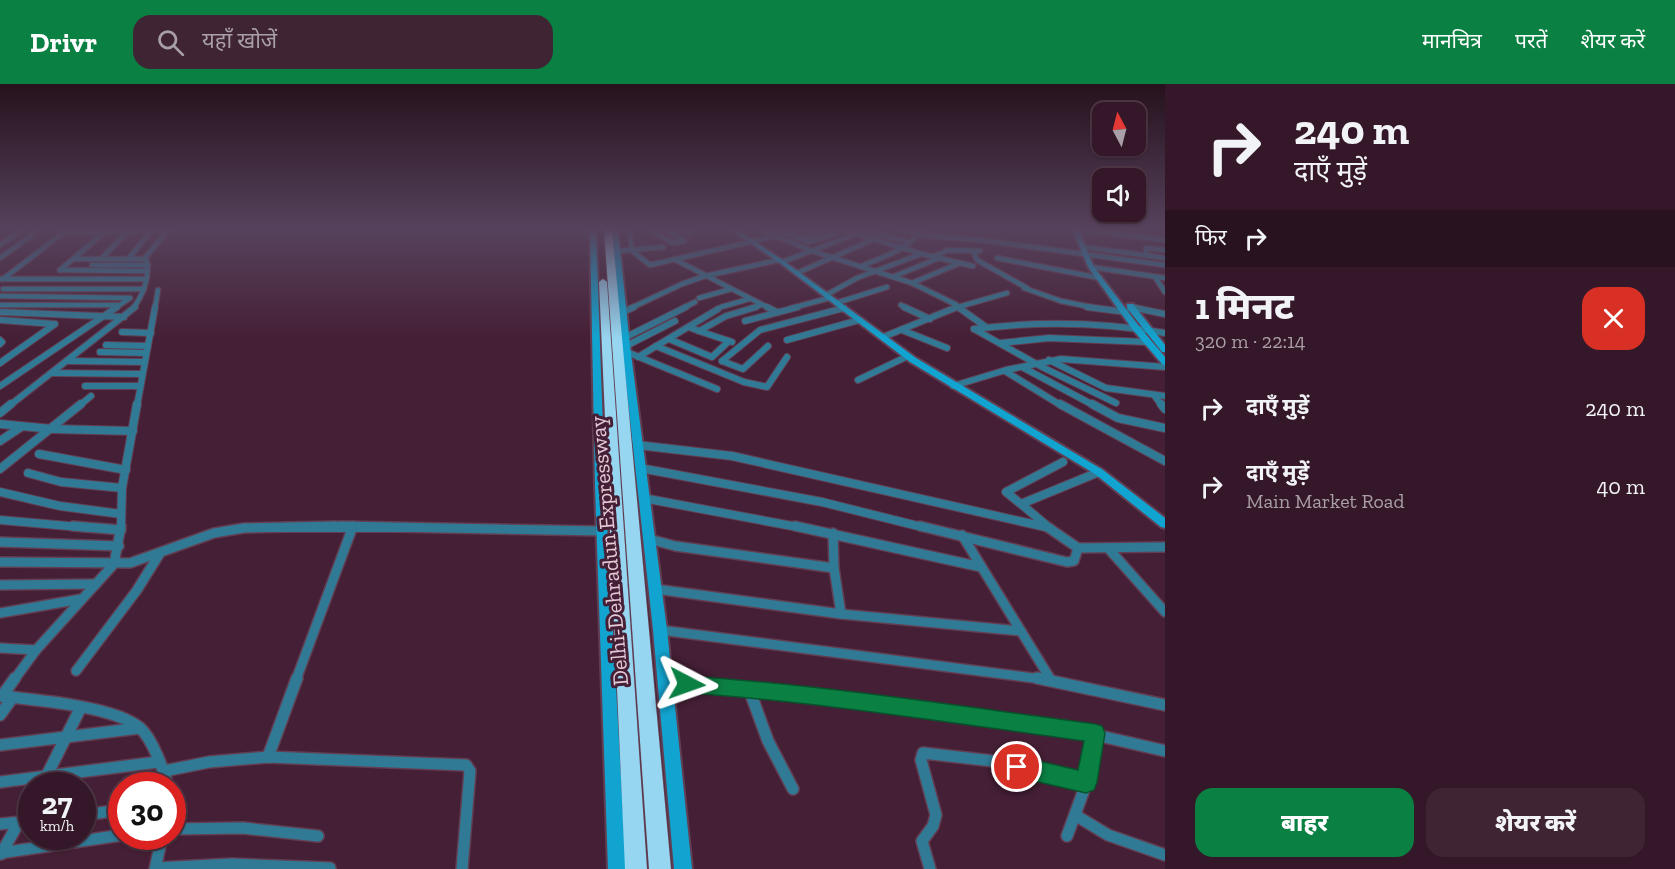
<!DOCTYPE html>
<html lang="hi">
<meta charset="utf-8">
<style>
body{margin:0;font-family:"Zilla Slab","Noto Sans Devanagari",serif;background:#3f2434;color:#f1f3f6;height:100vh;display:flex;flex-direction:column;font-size:22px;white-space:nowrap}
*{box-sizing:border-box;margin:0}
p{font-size:20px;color:#a99fa8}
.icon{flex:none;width:33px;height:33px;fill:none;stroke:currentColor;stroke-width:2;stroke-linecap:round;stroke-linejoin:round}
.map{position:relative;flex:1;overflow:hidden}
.details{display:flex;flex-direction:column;background:#341728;width:510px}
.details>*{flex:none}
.guide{background:#341728;color:#f1f3f6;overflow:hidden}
.needle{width:39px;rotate:353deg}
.controls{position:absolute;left:1092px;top:18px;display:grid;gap:12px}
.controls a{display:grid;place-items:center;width:54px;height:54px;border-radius:12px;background:#341728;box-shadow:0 2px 4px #0004,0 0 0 2px #4e3645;font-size:30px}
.speed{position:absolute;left:18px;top:688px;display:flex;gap:12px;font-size:30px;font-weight:700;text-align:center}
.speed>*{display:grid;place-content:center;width:78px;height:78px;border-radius:50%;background:#341728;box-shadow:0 2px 4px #0004,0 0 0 2px #4e3645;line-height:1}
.speed small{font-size:15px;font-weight:400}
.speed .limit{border:9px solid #d22;background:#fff;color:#111}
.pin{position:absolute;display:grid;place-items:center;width:51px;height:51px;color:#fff;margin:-26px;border:3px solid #fff;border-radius:50%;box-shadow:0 2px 6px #0007}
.me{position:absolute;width:66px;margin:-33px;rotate:94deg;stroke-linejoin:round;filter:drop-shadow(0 0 4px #0008)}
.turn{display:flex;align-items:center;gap:21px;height:126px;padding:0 30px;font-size:27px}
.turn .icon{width:78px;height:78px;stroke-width:2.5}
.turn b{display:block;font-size:42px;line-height:51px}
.then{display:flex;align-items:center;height:57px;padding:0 30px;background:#0003;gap:12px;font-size:22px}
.round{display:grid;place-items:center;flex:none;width:63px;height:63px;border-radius:18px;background:#3f2434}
.head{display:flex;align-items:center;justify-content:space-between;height:102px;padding:0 30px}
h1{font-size:36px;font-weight:800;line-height:45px}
.primary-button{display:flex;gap:12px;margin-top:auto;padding:12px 30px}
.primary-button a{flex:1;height:69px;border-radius:18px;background:#0b8043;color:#fff;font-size:24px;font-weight:800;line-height:69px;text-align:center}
.primary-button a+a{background:#3f2434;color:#f1f3f6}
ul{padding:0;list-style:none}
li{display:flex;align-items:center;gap:18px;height:78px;padding:0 30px}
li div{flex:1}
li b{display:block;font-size:22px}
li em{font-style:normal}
header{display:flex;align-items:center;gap:36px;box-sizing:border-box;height:84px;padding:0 30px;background:#0b8043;color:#fff}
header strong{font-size:28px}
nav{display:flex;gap:33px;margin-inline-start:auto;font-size:21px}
.search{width:420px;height:54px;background:#3f2434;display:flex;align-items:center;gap:15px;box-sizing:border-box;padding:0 21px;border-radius:18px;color:#a99fa8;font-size:22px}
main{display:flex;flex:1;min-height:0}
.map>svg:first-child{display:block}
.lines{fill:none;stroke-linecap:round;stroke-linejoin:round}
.street-far4-casing{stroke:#623e52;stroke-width:7}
.street-far3-casing{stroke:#623e52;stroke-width:8}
.street-far2-casing{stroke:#623e52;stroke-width:10}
.street-far1-casing{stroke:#623e52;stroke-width:12}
.street-casing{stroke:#623e52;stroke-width:14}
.secondary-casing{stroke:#623e52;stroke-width:4}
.highway-casing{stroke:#623e52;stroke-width:2}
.street-far4{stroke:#317a95;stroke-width:4.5}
.street-far3{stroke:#317a95;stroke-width:6}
.street-far2{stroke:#317a95;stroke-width:8}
.street-far1{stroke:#317a95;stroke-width:9}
.street{stroke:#317a95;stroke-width:11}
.secondary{fill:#12a4d0;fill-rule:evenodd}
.highway{fill:#97d6f1;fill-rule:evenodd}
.route{fill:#0b8043;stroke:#07532c;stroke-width:1.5}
.labels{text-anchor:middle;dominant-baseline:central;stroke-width:6;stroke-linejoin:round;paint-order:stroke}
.street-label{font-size:22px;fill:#e4cad7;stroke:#451f35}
</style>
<header>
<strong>Drivr</strong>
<div class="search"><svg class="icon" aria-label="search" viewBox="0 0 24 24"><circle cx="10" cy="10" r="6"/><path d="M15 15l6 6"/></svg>यहाँ खोजें</div>
<nav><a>मानचित्र</a><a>परतें</a><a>शेयर करें</a></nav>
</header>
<main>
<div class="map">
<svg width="1165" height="785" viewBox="0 0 1165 785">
<rect width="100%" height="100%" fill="#451f35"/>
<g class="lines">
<defs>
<g id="street-far4">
<polyline points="649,145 673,159 684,157 665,145"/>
<polyline points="682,145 690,149"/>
<polyline points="761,145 812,167 912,199 957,221 957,224"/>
<polyline points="777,145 808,158 836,150"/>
<polyline points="841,145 922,170 973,182"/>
<polyline points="859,145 909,158"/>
<polyline points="899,145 920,150"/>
<polyline points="1076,145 1165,156"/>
<polyline points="63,149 169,146"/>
<polyline points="630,149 632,167 650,181 806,145"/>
<polyline points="918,151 981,156 1165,181"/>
<polyline points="800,155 832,145"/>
<polyline points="0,161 23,145"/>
<polyline points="1084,163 1165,174"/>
<polyline points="617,167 663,163"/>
<polyline points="973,167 977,176 1027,204 1024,204 1061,217 1096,224"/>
<polyline points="1146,171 1146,164 1165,166"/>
<polyline points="933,173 948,166 980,167"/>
<polyline points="0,174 34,150"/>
<polyline points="997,174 1100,194"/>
<path d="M74,175h72c5,15 -3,37 -13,49"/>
<polyline points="101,175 129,146"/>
<polyline points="128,175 152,146"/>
<polyline points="144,175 169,145"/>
<polyline points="674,175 769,224"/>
<polyline points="782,178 856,150"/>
<polyline points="92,181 148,181"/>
<path d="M861,182c20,-8 50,-17 60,-37"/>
<polyline points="1091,183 1165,194"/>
<polyline points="60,186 147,187"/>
<polyline points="60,186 106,147"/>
<polyline points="797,189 872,156"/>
<polyline points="895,192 939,174"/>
<polyline points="1155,193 1165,208"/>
<polyline points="0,195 145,195"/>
<polyline points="3,195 63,149 63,145"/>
<polyline points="912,199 960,179"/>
<polyline points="3,205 144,205"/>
<polyline points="826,211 857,194 921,170"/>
<polyline points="0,212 130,214"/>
<polyline points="699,214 731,205"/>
<polyline points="836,219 887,203"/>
<polyline points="0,221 117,221"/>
<polyline points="901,221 907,224"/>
<polyline points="721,223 749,215"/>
<polyline points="958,223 1007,209"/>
<polyline points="1131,223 1136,224"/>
<polyline points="115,224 130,214"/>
<polyline points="155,224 158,206"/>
<polyline points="631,224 682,200 705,192 779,176"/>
<polyline points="683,224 695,218"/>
<polyline points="751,224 761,221"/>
<polyline points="792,224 829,214"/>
</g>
<g id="street-far3">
<polyline points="767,223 777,228"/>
<polyline points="904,223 930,235"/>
<polyline points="958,223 986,243"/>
<polyline points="1087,223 1126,228"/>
<polyline points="1131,223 1165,230"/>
<polyline points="0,228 124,233"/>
<polyline points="623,228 634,223"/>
<polyline points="0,236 55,240 0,279"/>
<polyline points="745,237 798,223"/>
<polyline points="689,243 699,247 726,232 756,223"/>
<path d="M974,245c64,-8 127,-7 191,4"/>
<polyline points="974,245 1042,283 1116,319"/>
<polyline points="902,246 947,264"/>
<polyline points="699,247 732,258"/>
<polyline points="122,248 151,249"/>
<polyline points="626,253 686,223"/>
<polyline points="883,253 957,223"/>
<polyline points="669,255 712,273 729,257"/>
<polyline points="0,256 2,258 0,260"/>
<polyline points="787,256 859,236"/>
<polyline points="1000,259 1049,254 1147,258"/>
<polyline points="106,261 148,262"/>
<polyline points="626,262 675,237"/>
<polyline points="656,262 744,298 767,303 787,273"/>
<polyline points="100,268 146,269"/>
<polyline points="627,268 717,305"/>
<polyline points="638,273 718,225"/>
<polyline points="1049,276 1106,304 1165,312"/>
<polyline points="68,277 145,278"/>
<polyline points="722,277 760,246 844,224"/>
<polyline points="722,277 743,285 768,262"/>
<polyline points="1022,283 1095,322"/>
<polyline points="1005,287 1062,322"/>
<polyline points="52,289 142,290"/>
<polyline points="858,296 908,272"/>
<polyline points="0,302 117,223"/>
<polyline points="85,302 140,302"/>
<polyline points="953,302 1006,286 1061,275 1165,283"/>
<polyline points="1154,311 1162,322"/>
<polyline points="9,322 135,223"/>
<polyline points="79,322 91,312"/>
<polyline points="137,322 155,223"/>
</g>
<g id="street-far2">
<polyline points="1060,320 1165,377"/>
<polyline points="1092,320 1118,334 1165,344"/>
<polyline points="1161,320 1165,325"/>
<polyline points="0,329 11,320"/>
<polyline points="0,340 52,345 133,347"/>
<polyline points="0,357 21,343"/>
<polyline points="637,361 732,372 1050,444"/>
<polyline points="39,370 126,386"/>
<polyline points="640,384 822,418 926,444"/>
<polyline points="0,385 81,320"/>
<polyline points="28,389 61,398 122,404"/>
<polyline points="0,408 60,422 121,430"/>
<polyline points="643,414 803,444"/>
<polyline points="1021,420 1006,408 1063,378"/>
<polyline points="0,436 91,444"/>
<polyline points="1045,440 1021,420 1099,388"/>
<polyline points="121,444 122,404 137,320"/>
<polyline points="266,444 419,444"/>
</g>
<g id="street-far1">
<polyline points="73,442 121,446"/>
<polyline points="340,442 602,447"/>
<polyline points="795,442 981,483"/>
<polyline points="920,442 1067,478 1074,477 1078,464 1165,463"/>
<polyline points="1046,442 1078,464"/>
<polyline points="833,449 834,484 841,530"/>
<polyline points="962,451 1051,596"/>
<polyline points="649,455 675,462 834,484"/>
<polyline points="0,458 119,462"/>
<polyline points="1108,464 1165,528"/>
<polyline points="0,478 130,479 214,449 244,444 336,442"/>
<polyline points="0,501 96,500"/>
<polyline points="655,505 841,530 1021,547"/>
<polyline points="0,529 81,515"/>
<polyline points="660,546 1049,596"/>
<polyline points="0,564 36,566"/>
<polyline points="76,587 137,506 160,469"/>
<polyline points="14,596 36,566 114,480 121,442"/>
<polyline points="296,596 353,442"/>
</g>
<g id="street">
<polyline points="1037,594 1165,621"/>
<polyline points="666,599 749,605 1061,643 1165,667"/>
<polyline points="749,605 768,657 793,705"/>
<path d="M0,612c34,4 115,10 140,32 12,10 24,43 28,58"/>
<polyline points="2,612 15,594"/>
<polyline points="0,631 13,613"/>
<polyline points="0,661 140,644"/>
<polyline points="268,673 297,594"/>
<polyline points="164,687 209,678 268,673 466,681 470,687 462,785"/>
<polyline points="46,693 80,625"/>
<polyline points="0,698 158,678"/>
<polyline points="82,731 122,726"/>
<polyline points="1075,731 1108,751 1165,771"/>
<polyline points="0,740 32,737"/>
<polyline points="172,745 243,744 318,752"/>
<polyline points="1067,752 1085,703 1095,649"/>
<polyline points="0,769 122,751"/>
<polyline points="1,770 19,738"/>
<polyline points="156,784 232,780 330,784"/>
<polyline points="155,785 162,753"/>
<polyline points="930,785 922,757 933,742 936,731 921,676 923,669 993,677 1086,698"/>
</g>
<g id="secondary">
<polygon points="590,145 596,145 605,403 626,785 608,785 595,403"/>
<polygon points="612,145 618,145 630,262 667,546 692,785 674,785 653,546 622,262"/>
<polygon points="729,145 736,145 784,177 916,274 1103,386 1165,434 1165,444 1161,443 1095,390 910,278 780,179"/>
<polygon points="1072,145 1078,145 1094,183 1139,242 1165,273 1165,281 1162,280 1133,246 1088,183"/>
<polygon points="1127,220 1133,220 1165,261 1165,268 1162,268 1127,224"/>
</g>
<g id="highway">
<polygon points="604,145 612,145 671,785 649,785"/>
<polygon points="603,195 607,198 647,785 625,785 599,198"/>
</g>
</defs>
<use href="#street-far4" class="street-far4-casing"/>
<use href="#street-far3" class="street-far3-casing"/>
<use href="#street-far2" class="street-far2-casing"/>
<use href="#street-far1" class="street-far1-casing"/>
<use href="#street" class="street-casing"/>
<use href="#secondary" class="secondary-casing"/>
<use href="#highway" class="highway-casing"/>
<use href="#street-far4" class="street-far4"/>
<use href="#street-far3" class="street-far3"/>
<use href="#street-far2" class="street-far2"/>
<use href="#street-far1" class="street-far1"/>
<use href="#street" class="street"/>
<use href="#secondary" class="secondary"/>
<use href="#highway" class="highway"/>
</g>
<linearGradient id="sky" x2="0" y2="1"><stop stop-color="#26111d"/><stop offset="0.57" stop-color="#56425c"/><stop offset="1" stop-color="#56425c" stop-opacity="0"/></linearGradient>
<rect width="1165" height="255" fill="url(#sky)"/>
<path class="route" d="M687,592c136,9 272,30 408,48l7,2 3,7 -8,49 -3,8 -8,3 -69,-16 -8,-3 -3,-7 3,-8 8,-3 61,14 6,-29c-132,-18 -264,-39 -397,-48l-7,-3 -3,-6 3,-6z"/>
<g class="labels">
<g class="street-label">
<text transform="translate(609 467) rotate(-95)">Delhi-Dehradun Expressway</text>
</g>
</g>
</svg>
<div class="controls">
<a><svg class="needle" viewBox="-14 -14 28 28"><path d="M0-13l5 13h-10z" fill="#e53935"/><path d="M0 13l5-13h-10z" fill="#a99fa8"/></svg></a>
<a><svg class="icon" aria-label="sound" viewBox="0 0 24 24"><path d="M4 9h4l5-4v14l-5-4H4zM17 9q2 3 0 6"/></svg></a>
</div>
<div class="speed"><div>27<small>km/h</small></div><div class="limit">30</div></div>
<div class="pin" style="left:1017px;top:683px;background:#d93025"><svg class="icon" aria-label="arrive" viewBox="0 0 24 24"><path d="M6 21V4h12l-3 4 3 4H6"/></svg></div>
<svg class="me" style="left:687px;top:600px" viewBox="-20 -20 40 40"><path d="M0-17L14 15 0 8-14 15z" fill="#0b8043" stroke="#fff" stroke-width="4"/></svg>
</div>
<section class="details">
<div class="guide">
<div class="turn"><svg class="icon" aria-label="right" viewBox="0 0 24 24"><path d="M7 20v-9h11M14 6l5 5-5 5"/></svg><div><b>240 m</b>दाएँ मुड़ें</div></div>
<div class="then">फिर<svg class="icon" aria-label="right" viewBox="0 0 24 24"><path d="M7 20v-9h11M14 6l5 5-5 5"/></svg></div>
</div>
<div class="head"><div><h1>1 मिनट</h1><p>320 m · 22:14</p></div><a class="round" style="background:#d93025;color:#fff"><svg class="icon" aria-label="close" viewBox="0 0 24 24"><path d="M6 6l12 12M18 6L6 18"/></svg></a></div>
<ul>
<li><svg class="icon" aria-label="right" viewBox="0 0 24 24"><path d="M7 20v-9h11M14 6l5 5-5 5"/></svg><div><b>दाएँ मुड़ें</b></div><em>240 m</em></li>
<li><svg class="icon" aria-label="right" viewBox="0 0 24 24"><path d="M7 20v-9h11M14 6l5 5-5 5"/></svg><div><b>दाएँ मुड़ें</b><p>Main Market Road</p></div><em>40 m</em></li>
</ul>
<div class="primary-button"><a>बाहर</a><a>शेयर करें</a></div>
</section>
</main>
